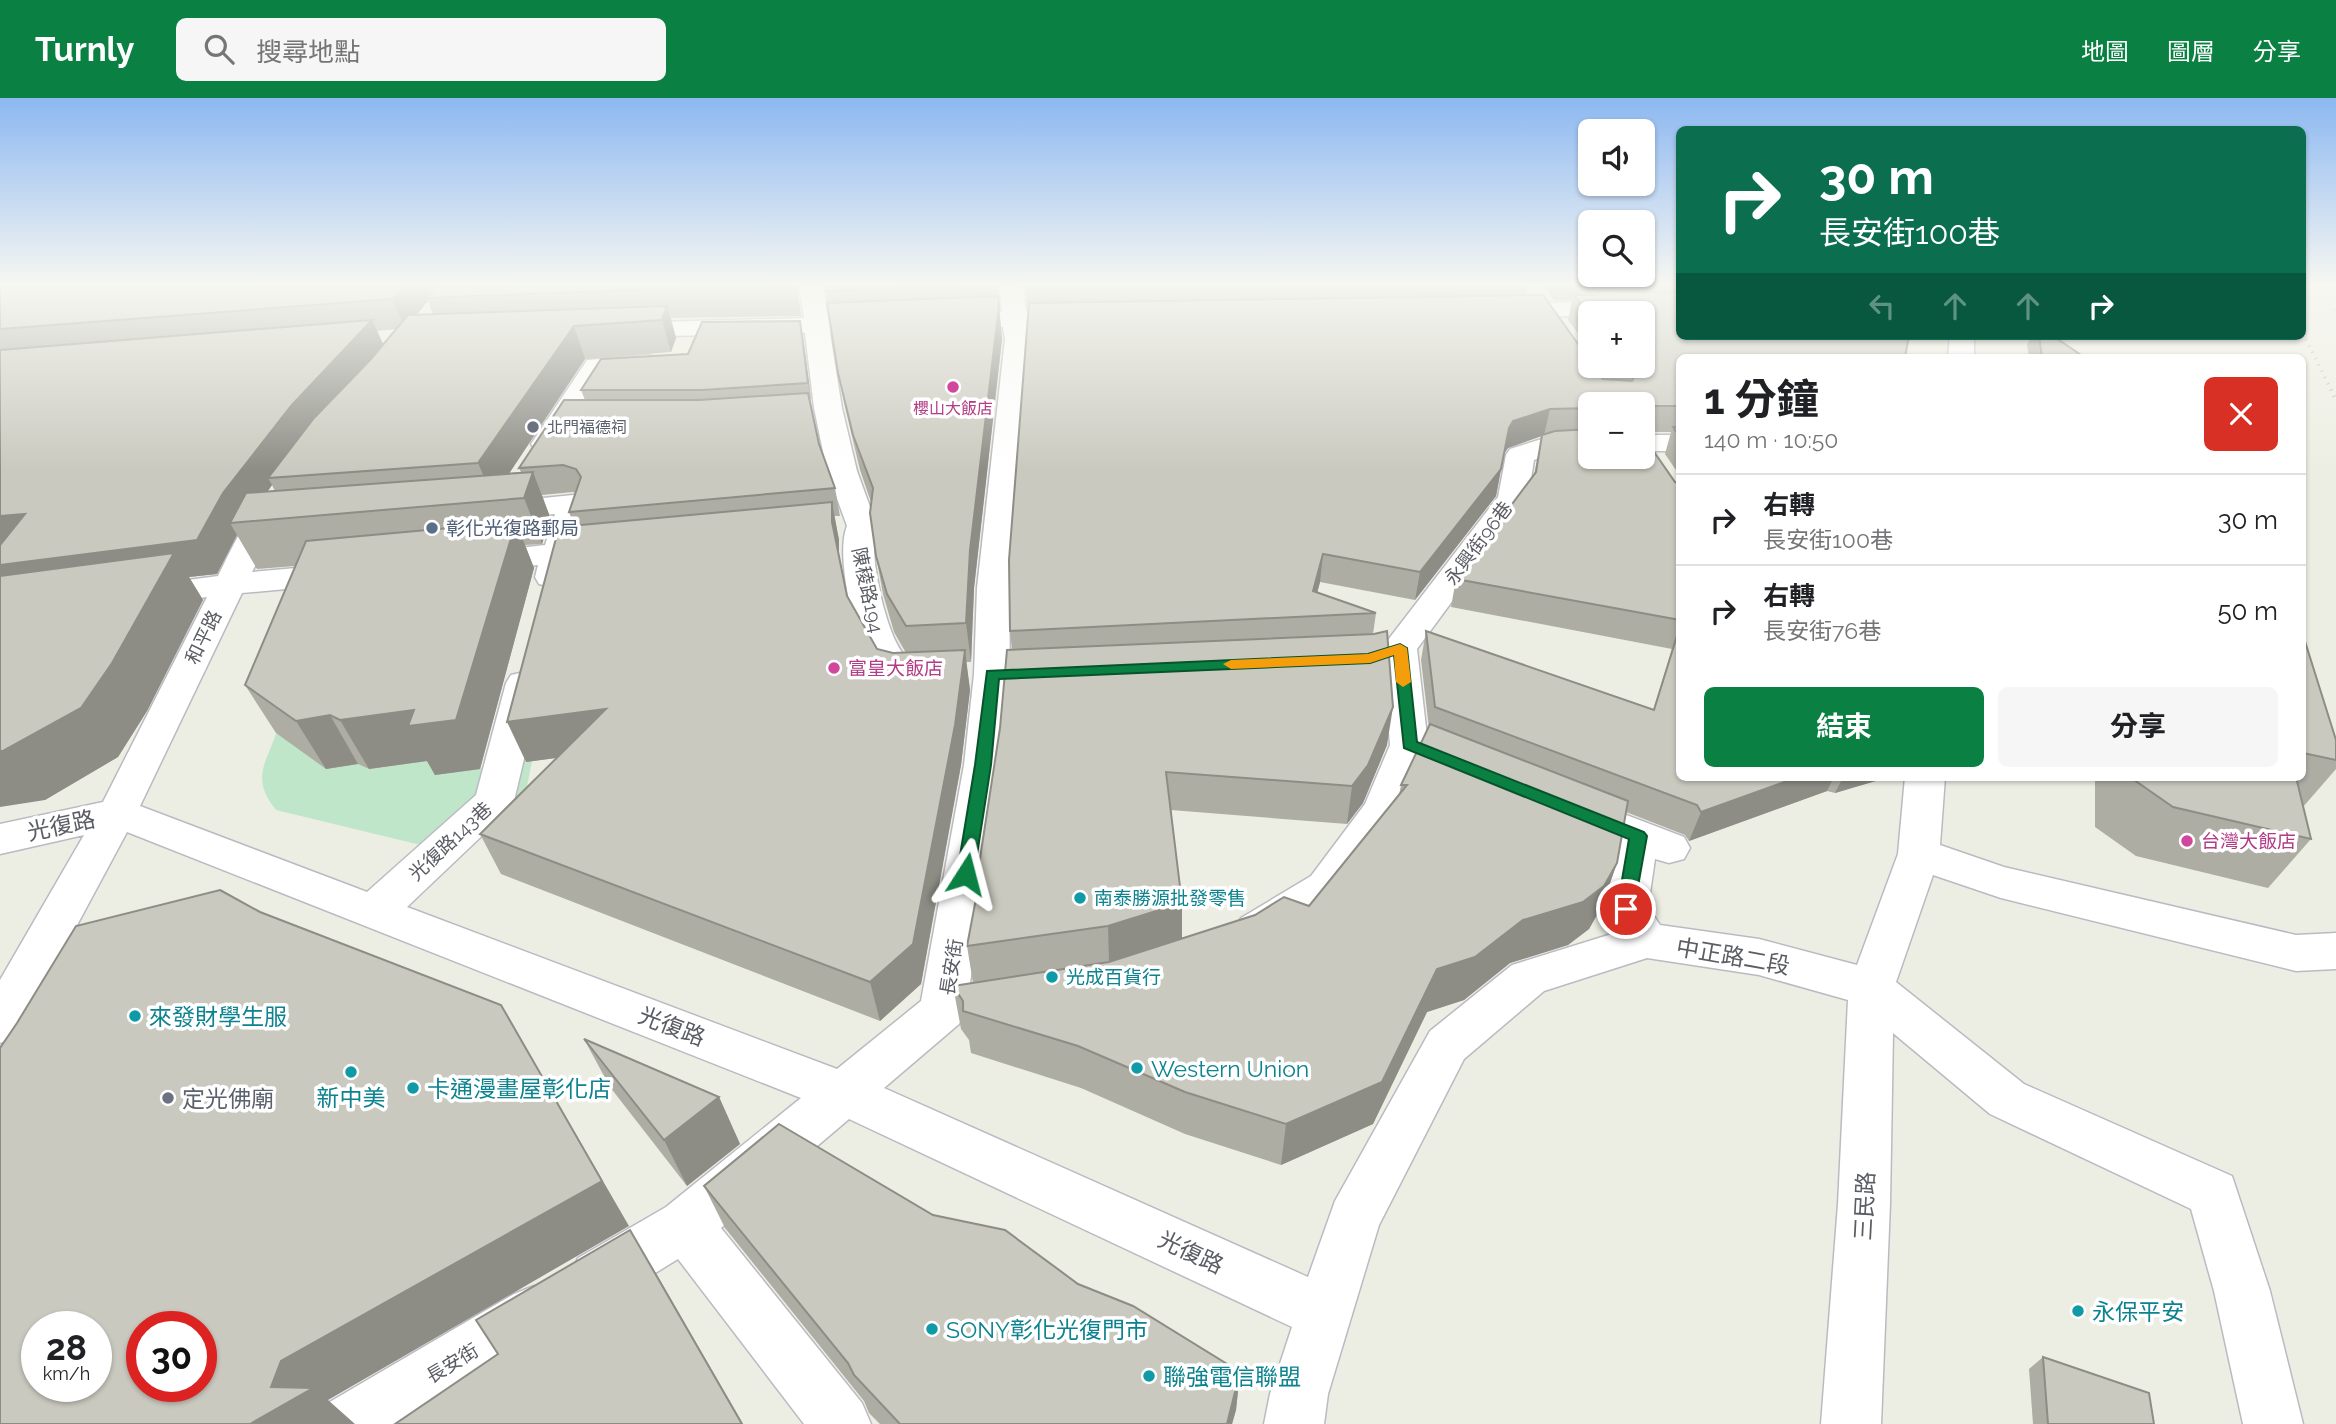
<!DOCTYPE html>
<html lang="zh-TW">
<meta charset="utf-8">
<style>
body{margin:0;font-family:Raleway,"Noto Sans TC",sans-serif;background:#f6f6f6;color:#202124;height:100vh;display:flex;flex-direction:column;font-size:26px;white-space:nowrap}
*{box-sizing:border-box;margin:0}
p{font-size:23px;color:#757577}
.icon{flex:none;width:38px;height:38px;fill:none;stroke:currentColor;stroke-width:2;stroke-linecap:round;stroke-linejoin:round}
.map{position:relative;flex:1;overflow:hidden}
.sheet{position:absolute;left:1676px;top:256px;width:630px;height:427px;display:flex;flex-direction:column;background:#fff;border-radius:10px;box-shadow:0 2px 5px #0004}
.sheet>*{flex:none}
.guide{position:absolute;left:1676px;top:28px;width:630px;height:214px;border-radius:10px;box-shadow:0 2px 5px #0004;background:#0b6e4f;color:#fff;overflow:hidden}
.controls{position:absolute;left:1578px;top:21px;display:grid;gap:14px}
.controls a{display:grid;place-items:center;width:77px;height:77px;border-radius:10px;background:#fff;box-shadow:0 2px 5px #0004;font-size:35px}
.speed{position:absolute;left:21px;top:1213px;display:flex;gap:14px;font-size:35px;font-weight:700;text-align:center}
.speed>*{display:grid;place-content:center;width:91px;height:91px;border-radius:50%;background:#fff;box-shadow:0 2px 5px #0004;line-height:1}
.speed small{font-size:18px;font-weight:400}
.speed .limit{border:10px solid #d22;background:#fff;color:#111}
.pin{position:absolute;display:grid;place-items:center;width:60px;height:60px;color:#fff;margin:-30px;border:4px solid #fff;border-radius:50%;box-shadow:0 2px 7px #0007}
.me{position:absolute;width:77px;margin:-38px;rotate:9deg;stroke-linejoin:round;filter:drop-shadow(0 0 5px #0008)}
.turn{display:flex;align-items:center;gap:24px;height:147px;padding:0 28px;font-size:32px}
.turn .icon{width:91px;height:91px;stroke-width:2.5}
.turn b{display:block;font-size:49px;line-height:60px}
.lanes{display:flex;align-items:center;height:66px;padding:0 28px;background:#0003;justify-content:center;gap:35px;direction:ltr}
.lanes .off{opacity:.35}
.round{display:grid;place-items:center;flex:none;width:74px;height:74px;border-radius:10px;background:#f6f6f6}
.head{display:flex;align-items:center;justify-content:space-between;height:119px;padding:0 28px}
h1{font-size:42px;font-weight:700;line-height:52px}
.primary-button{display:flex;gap:14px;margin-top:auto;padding:14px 28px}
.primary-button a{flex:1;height:80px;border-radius:10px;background:#0b8043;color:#fff;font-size:28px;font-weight:700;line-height:80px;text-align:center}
.primary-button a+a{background:#f6f6f6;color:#202124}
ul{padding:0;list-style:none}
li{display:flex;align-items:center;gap:21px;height:91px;padding:0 28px;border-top:2px solid #e0e0e0}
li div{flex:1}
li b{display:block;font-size:26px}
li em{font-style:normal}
header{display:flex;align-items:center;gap:42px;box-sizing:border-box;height:98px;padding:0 35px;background:#0b8043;color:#fff}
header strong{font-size:33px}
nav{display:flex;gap:38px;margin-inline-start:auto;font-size:24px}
.search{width:490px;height:63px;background:#f6f6f6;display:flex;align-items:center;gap:18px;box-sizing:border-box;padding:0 24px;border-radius:10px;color:#757577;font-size:26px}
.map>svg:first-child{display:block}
.green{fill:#bfe6c9}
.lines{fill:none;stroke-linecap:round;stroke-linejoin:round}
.minor-casing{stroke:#babbc2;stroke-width:3}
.minor{fill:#fff;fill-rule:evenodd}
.rail{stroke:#b6b6b7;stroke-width:3.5;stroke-dasharray:1 6;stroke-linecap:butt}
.wall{fill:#adada4;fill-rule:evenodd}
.shaded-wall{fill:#8d8d86}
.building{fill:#c9c9bf;stroke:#8d8d86;stroke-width:2;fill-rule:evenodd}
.route{fill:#0b8043;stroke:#07532c;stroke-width:2}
.slow{fill:#f59e0b}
.hotel-dot{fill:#d1479c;stroke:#fff;stroke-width:2.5}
.worship-dot{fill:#6b7280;stroke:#fff;stroke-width:2.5}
.service-dot{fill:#5c6f8a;stroke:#fff;stroke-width:2.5}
.culture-dot{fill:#0f9aa8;stroke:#fff;stroke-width:2.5}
.labels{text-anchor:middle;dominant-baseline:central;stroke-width:7;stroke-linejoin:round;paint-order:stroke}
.far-hotel-label{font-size:16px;fill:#b23c85;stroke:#fff}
.far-worship-label{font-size:16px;fill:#5b616d;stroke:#fff;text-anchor:start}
.service-label{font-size:19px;fill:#4e5e75;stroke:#fff;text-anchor:start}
.street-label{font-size:19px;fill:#5b5d64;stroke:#fff}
.hotel-label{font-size:19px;fill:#b23c85;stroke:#fff;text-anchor:start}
.culture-label{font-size:19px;fill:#0d838f;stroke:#fff;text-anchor:start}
.near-street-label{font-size:23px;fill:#5b5d64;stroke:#fff}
.near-culture-label{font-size:23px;fill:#0d838f;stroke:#fff;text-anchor:start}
.near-worship-label{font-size:23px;fill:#5b616d;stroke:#fff;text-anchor:start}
</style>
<header>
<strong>Turnly</strong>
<div class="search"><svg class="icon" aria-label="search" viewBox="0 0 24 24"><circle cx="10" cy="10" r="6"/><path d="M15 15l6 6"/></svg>搜尋地點</div>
<nav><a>地圖</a><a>圖層</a><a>分享</a></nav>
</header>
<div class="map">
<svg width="2336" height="1326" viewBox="0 0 2336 1326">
<rect width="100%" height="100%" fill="#edeee3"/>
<path class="green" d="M277,633l49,38 32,-5 11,5 71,-10 -4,16 96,-14 -8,40 -62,54 -186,-45c-25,-32 -11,-44 1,-79z"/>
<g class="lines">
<defs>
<g id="minor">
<path d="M799,187h24l5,33 54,-1 9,2 3,5 -3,5 -61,4 12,75 15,63 20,55c-9,25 5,82 15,107 4,12 13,23 19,34l23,3 5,8 -5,8 -34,4 -13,-3c-10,-16 -23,-35 -29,-53 -9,-25 -21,-84 -11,-108l-20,-55 -13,-63 -9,-75 -185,4 -9,-2 -3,-5 3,-5 9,-2 184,-5z"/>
<path d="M999,187h24l3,26 55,-1 9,2 3,5 -3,5 -9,2 -53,2 1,13 -20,249 1,86 -8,91 -36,245 -7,14 -75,64 424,189 27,-76 95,-170 82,-66 106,-33 -14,-23 12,-66 -57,-23 -6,-10 6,-10 14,-4 14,4 97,37 6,11 -6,11 -15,4 -14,-4 -7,48 12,18 99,14 98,26 41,-111 7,-77h40l-5,68 64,22 292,68 40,-2v36l-40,2 -295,-73 -68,-23 -37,107 128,102 208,92 38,115 33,133h-60l-29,-133 -23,-82 -201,-95 -97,-81 -3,171 -9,220h-60l17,-220 10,-204 -89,-25 -112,-17 -103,33 -80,68 -85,166 -51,169 -4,30h-60l6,-30 22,-67 -443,-208 -128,109 141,175 9,21h-67l-126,-165 -60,37 -20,8 -20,-8 -8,-19 8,-19 88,-51 135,-109 -674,-266 -110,205 -17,6v-63l84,-145 -84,19v-30l103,-22 104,-205 -64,9 -12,-3 -5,-7 5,-7 12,-3 75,-10c9,-18 31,-66 46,-76 7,-5 15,-2 22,0l4,6 -16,23 -22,43 89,-8 11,3 5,7 -5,7 -11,3 -99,9 -102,213 227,86 109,-97 30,-112 5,-8 13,-3 13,3 5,8 -28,118 -6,10 -101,96 430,162 84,-68 43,-236 10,-91 3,-86 28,-249 -2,-12 -54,1 -9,-2 -3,-5 3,-5 62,-4z"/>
<polygon points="1680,203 1680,217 1591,215 1591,218 1502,219 1494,217 1490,212 1494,207 1502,205"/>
<polygon points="1950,238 1974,238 1974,259 1948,259"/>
<polygon points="648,257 657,260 661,265 657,270 604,274 555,352 545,354 535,352 531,346 587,262"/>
<rect x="1643" y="337" width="37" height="16"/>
<polygon points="1591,339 1591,355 1548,357 1534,362 1528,400 1417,551 1428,647 1397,721 1341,800 1273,844 1257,849 1241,844 1235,832 1241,820 1311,778 1365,706 1390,647 1384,567 1337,573 1325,570 1319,562 1325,554 1366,549 1388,542 1498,399 1506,357 1510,351 1545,340"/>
<polygon points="573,397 584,400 588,406 577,445 602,442 613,445 618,452 613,459 571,464 563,486 551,489 539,486 535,479 538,467 477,473 466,470 461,463 466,456 545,447 555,416 493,421 482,418 478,412 482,406"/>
<polygon points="534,1188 554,1196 562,1216 554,1236 405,1326 319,1326 328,1305 514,1196"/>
</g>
</defs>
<use href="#minor" class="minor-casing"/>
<use href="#minor" class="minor"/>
<g class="rail">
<polyline points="2320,187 2336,216"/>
<polyline points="2303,235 2336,302"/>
</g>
</g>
<g class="wall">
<path d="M0,187h796l5,31 -130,2 5,20 -5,14 -86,7 -76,114 12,-1 -2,-4 66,-68 -4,-10 107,-36 112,-33 11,78h-1l9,46 16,43 5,28h-6l5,24v19l8,37 30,53 16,4h13l-12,-21 -11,-38 -7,-38 -5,-54 -11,-32 -15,-63 -7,-34 -13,-88h172l5,54 -28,249 -3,74h-5l4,28 -9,75 -40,219 -41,37 -379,-147 -21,-40 76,-76 -30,4 48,-237 -5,-13 6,-19 -2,-1 -31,3 8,22 -8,27 -17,1 9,23 -54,201 -45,6 -8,-14 -58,8 -11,-5 -32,5 -50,-36 -31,-48 50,-119 -38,3 -20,-34 -20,39 -28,3 14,23 -56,111 -29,46 -73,43 -45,-235zM428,203l5,13 -17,1zM396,231l-13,16 -6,-14zM272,387l3,6h-7z"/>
<path d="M1025,187h503l-2,10 77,84 8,1 -10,-14h42l-52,-53v37l-23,-30 4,-20h-18l-10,-15h136v191l-15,-22 6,-22h-24l-2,6 30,44 5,1v294h209l-54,16 -8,-2 -138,50 -4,-6 -59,-23 -9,51 -15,43 -13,23 -21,16 -58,18 -46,37 -37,12 -54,112 -92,41 -96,-31 -104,-46 -110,-35 -2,-13 -8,-11 -8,-43 20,-3 -6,-37 9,-47 36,-249 -2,-19 18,-323zM1591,306h52v53h-52zM1542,338l-8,39 -78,104 -5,28 221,42 -19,61 -227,-79 -5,29 8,68 -28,57 -2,10 -90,111 -127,32v-35l-11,-93 176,14 16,-21 24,-58 -14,-111 3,-21 -59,-20 3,-11 95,18 81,-104 8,-42 4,-6z"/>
<polygon points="2031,238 2053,238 2084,259 2029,259 2027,247"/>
<polygon points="2303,537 2336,642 2336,671 2303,709 2311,741 2268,790 2136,758 2095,729 2095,679 2303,679"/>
<polygon points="584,941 719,999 740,1046 687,1088 610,989"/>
<polygon points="704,1088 933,1117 1078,1186 1240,1274 1236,1312 1232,1326 880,1326 869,1315 864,1303 725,1130"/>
<polygon points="2043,1259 2154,1326 2033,1326 2029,1271"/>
</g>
<g class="shaded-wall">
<polygon points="405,187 442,187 427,200 428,203 405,230 392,201"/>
<polygon points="795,187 796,187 801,218"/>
<polygon points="667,208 676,240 671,254 662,222"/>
<polygon points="999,208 1002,241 974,490 971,564 966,525 970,452"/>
<polygon points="372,222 386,252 268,380 272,387 246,423 230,425 237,437 217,476 189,479 203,502 147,613 118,659 45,702 0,709 0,467 291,308"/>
<polygon points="800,223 803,238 811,301 808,285"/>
<polygon points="574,228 585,261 493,400 478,365"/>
<polygon points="1550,311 1544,337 1508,350 1503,357 1509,330 1513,323"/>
<polygon points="1501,371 1496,398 1415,502 1420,474"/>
<polygon points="533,374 550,419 542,446 524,400"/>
<polygon points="832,404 839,442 839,462 832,424"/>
<polygon points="25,416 0,455 0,418"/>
<polygon points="516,424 534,470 480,671 435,677 427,663 369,671 340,622 414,612"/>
<polygon points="1323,456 1320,484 1311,519 1313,493"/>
<polygon points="965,552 970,592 961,667 921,886 880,923 870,884"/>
<polygon points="1393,609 1387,647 1363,705 1347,726 1352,688"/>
<polygon points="606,611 622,651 526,664 507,624"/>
<polygon points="330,617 358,666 326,671 296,623"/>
<polygon points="1798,679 1834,679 1827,693 1689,743 1701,714"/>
<polygon points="1843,679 1889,679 1835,695"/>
<polygon points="1617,765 1602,808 1589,831 1568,847 1510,865 1464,902 1427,914 1373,1026 1281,1067 1286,1026 1437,871 1523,822"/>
<polygon points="1182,805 1182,843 1109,865 1108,828"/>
<polygon points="501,907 629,1128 328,1302 355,1326 250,1326 281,1263"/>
<polygon points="719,999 740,1046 687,1088 664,1042"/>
<polygon points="630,1132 657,1177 743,1326 742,1326"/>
<polygon points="1240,1274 1236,1312 1232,1326 1227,1326"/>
</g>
<g class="building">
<polygon points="0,187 405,187 392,201 0,231"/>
<polygon points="437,187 795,187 795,189 684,190 427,200"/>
<polygon points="825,187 978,187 826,193"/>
<polygon points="1599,193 1680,195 1680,238 1909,238 1905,259 1680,259 1680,308 1650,308 1648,311 1648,330 1643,330 1643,306 1591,306 1591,310 1550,311 1513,323 1509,330 1501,371 1420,474 1323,456 1313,493 1376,515 1010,533 1009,462 1029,205 1543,197 1591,264 1591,268 1593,268 1603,281 1632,283 1634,279 1626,268 1643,268 1643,215 1591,215 1591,219 1574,197 1597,197"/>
<polygon points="998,198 999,208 970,452 966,525 906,528 887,496 876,458 870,415 873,390 853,337 838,275 827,205"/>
<polygon points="667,208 662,222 574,228 478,365 268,380 314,320 371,261 408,217"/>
<polygon points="372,222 291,308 223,395 197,442 0,467 0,447 25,416 0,418 0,252"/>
<polygon points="800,223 808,285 702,292 581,292 601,261 688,256 702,224"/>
<polygon points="2039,238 2053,238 2084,259 2042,259"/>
<polygon points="808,295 819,346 835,390 569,414 581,379 576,371 563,367 519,370 564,302 699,302"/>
<polygon points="1673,329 1680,329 1680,339"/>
<polygon points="1591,331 1591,359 1643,359 1643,338 1675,384 1680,385 1680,522 1456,481 1536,374 1542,337 1555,333"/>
<polygon points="533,374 524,400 230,425 246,395"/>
<polygon points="832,404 832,424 847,498 877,551 893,555 965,552 955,627 913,846 870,884 480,736 606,611 507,624 559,429"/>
<polygon points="516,424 456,622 408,628 414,612 340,622 330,617 296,623 245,587 306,443"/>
<polygon points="174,455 112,565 81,610 3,653 0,653 0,478"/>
<polygon points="1680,528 1680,679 1798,679 1701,714 1697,707 1435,609 1426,533 1654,612"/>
<polygon points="1387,533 1393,609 1368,667 1352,688 1166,674 1182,805 1108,828 967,848 978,790 975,793 1000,630 1007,552 1374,536"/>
<polygon points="2303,537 2336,642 2336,662 2303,655"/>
<polygon points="1430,626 1628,703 1617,765 1604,788 1583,804 1523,822 1475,859 1437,871 1382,984 1286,1026 1185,994 1078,948 963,913 963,903 953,888 1109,864 1255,817 1284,799 1309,808 1407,687 1401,687"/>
<polygon points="2130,679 2296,679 2311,741 2173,709"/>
<path d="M220,792l40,22 241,93 101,176 -321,180 -10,26 42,1 -63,36h-250v-376l17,-25 59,-97zM37,1228h59v60h-59zM142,1228h59v60h-59z"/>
<polygon points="584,941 719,999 664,1042"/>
<polygon points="779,1026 933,1117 1005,1132 1078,1186 1133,1208 1240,1274 1227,1326 900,1326 854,1277 848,1265 704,1088"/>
<polygon points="630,1132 742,1326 395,1326 498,1256 476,1222"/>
<polygon points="2043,1259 2149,1295 2154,1326 2048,1326"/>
</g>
<linearGradient id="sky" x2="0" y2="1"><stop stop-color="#8cb8f1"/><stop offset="0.5" stop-color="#f7f7f2"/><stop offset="1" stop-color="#f7f7f2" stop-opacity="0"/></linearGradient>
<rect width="2336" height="373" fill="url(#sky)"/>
<polygon class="route" points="1400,546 1407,550 1417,644 1644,734 1647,738 1633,816 1620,816 1617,811 1629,741 1404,650 1394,557 1370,565 999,581 991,667 974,776 972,780 959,780 957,776 975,667 987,573 1368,556"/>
<polygon class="slow" points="1400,546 1407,550 1411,584 1403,589 1396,584 1394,557 1370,565 1231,571 1223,566 1231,562 1368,556"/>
<g class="hotel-dot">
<circle cx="953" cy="289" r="7"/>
<circle cx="834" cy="570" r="7"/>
<circle cx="2187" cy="743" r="7"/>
</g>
<g class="worship-dot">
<circle cx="533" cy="329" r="7"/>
<circle cx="168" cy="1000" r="7"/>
</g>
<circle class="service-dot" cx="432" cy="430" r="7"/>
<g class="culture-dot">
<circle cx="1080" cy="800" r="7"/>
<circle cx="1052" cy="879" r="7"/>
<circle cx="135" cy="918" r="7"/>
<circle cx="1137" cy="970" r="7"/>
<circle cx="351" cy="974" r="7"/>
<circle cx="413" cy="990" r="7"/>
<circle cx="2078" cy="1213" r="7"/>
<circle cx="932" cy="1231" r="7"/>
<circle cx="1149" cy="1278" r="7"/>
</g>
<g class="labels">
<g class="far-hotel-label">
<text x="953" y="310">櫻山大飯店</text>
</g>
<g class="far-worship-label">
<text x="547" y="329">北門福德祠</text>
</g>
<g class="service-label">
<text x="446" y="430">彰化光復路郵局</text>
</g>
<g class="street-label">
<text transform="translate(1478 445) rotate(-53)">永興街96巷</text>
<text transform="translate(868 492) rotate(78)">陳稜路194</text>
<text transform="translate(203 539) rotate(-64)">和平路</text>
<text transform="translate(450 743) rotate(-43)">光復路143巷</text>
<text transform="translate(951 869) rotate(-81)">長安街</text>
<text transform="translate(452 1265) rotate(-31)">長安街</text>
</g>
<g class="hotel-label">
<text x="848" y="570">富皇大飯店</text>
<text x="2201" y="743">台灣大飯店</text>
</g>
<g class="culture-label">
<text x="1094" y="800">南泰勝源批發零售</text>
<text x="1066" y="879">光成百貨行</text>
</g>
<g class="near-street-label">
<text transform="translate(61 727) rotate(-12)">光復路</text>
<text transform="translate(1733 858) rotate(10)">中正路二段</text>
<text transform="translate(672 928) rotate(21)">光復路</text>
<text transform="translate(1864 1108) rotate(-87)">三民路</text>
<text transform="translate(1191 1154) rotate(25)">光復路</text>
</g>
<g class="near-culture-label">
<text x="149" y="918">來發財學生服</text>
<text x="1151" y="970">Western Union</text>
<text x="427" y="990">卡通漫畫屋彰化店</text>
<text x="351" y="999" text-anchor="middle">新中美</text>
<text x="2092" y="1213">永保平安</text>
<text x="946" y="1231">SONY彰化光復門市</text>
<text x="1163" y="1278">聯強電信聯盟</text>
</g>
<g class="near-worship-label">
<text x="182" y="1000">定光佛廟</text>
</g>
</g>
</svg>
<div class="controls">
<a><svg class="icon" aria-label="sound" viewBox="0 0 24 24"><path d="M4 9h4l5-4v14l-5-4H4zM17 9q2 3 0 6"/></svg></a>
<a><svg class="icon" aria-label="search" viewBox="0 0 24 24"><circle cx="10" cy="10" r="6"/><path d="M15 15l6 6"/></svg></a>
<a>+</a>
<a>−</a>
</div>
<div class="speed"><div>28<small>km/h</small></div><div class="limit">30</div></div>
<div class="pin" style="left:1626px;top:811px;background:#d93025"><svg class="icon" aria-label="arrive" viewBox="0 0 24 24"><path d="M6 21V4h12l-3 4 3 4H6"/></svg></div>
<svg class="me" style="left:966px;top:776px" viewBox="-20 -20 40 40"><path d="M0-17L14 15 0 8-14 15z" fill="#0b8043" stroke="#fff" stroke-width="4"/></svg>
<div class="guide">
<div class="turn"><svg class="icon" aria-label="right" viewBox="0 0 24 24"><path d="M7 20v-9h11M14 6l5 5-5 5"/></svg><div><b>30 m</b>長安街100巷</div></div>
<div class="lanes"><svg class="icon off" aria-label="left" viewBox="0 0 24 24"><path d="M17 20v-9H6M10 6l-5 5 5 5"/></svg><svg class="icon off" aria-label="ahead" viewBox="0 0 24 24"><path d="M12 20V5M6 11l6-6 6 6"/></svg><svg class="icon off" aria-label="ahead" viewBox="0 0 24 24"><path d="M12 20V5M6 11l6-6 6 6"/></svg><svg class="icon" aria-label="right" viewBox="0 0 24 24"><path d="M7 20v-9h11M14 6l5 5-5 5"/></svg></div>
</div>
<section class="sheet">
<div class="head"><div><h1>1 分鐘</h1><p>140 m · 10:50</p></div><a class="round" style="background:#d93025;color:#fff"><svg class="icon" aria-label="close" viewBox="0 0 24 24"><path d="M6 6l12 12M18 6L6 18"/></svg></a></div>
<ul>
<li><svg class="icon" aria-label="right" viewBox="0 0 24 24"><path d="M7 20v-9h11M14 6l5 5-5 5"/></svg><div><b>右轉</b><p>長安街100巷</p></div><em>30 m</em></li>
<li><svg class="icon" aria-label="right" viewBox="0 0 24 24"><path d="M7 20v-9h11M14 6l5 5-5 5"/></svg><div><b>右轉</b><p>長安街76巷</p></div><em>50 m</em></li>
</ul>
<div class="primary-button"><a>結束</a><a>分享</a></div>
</section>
</div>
